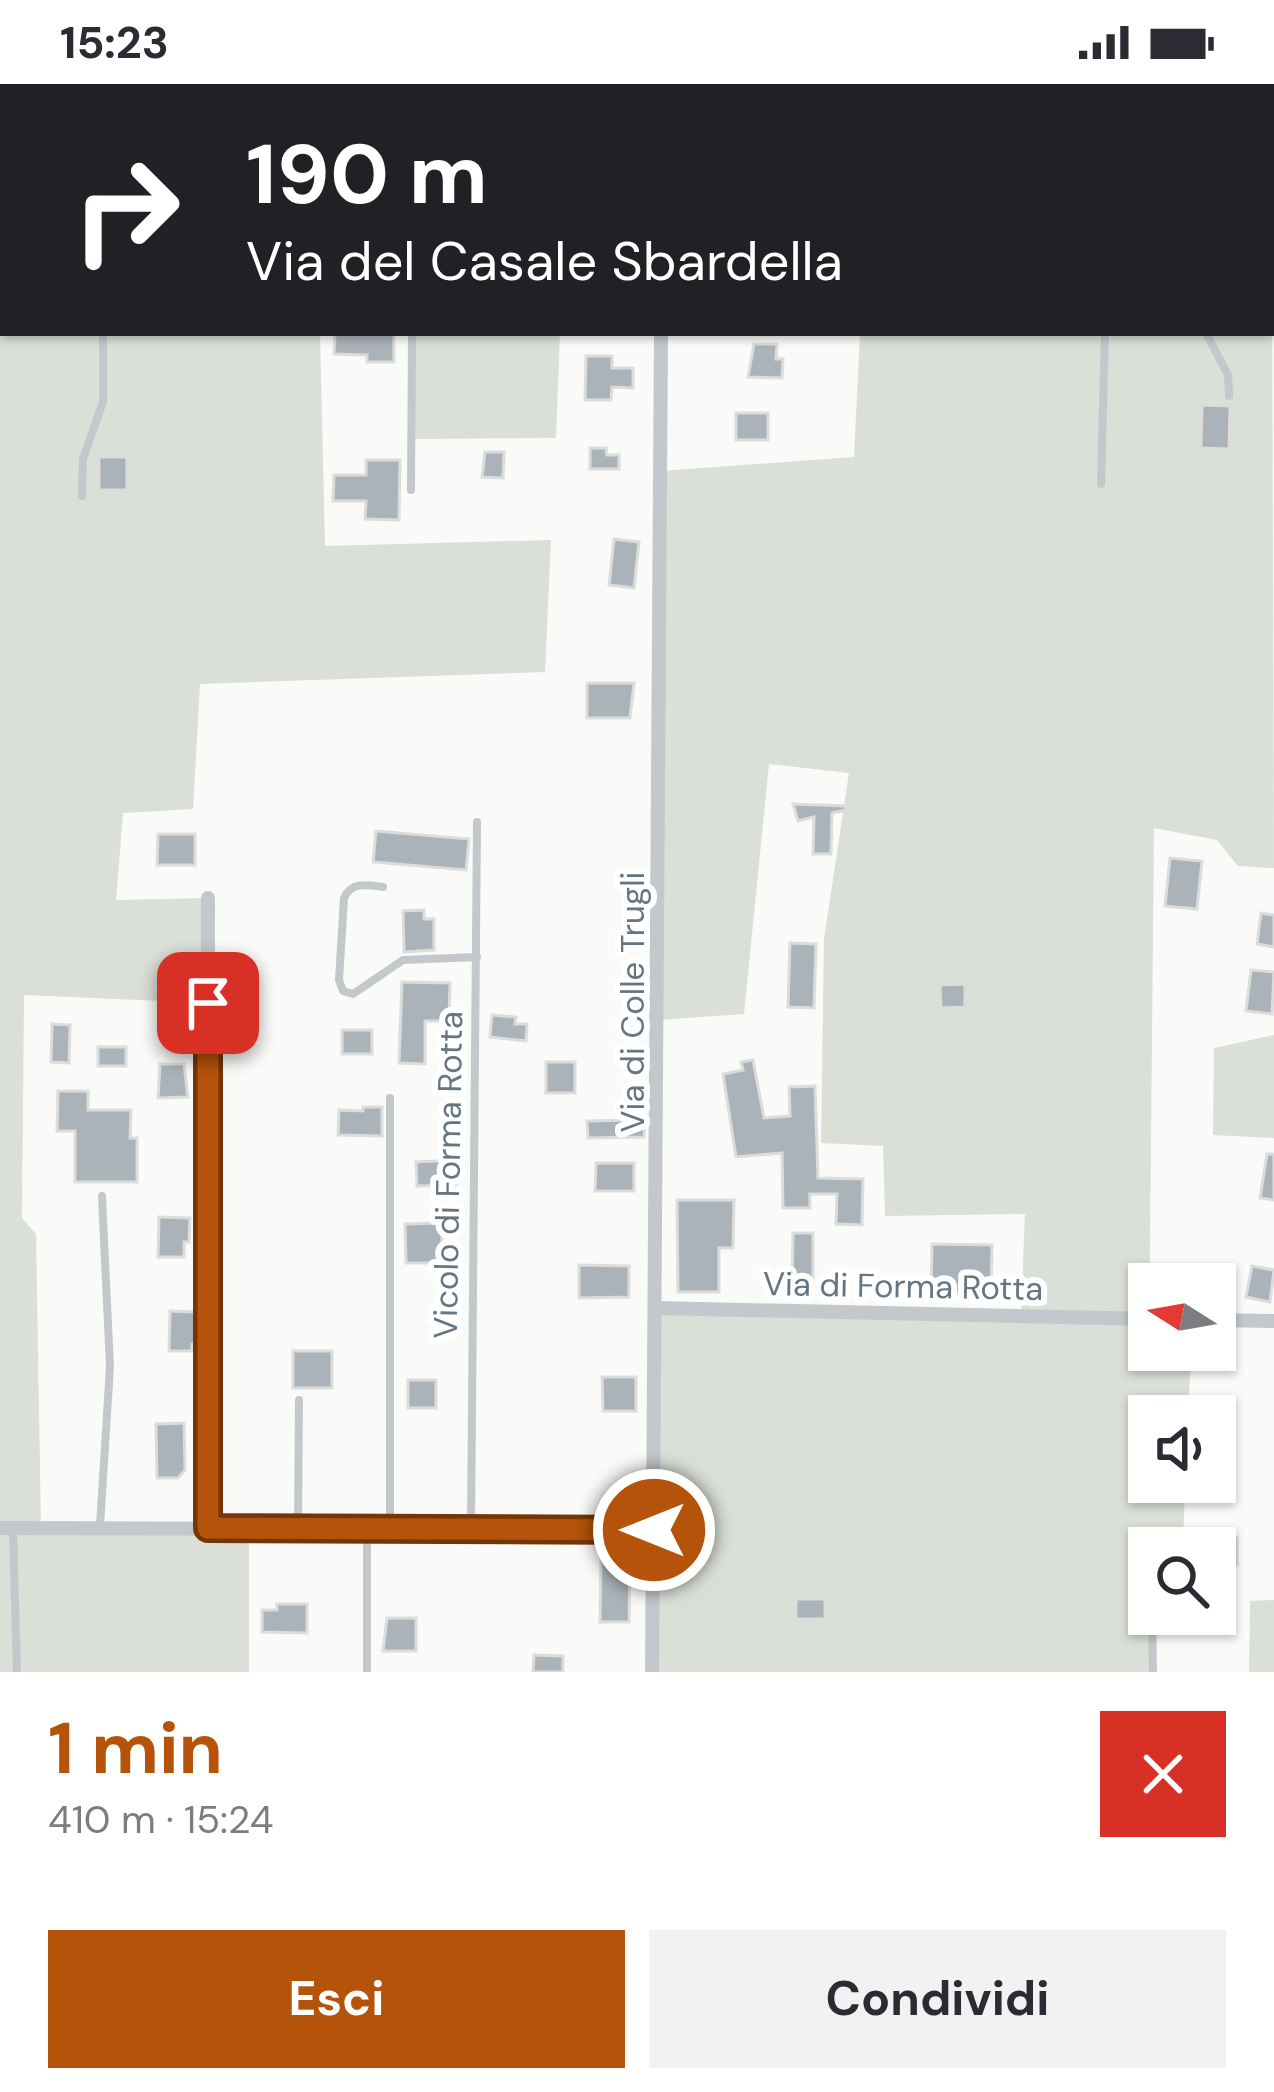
<!DOCTYPE html>
<html lang="it">
<meta charset="utf-8">
<style>
body{margin:0;font-family:"DM Sans",sans-serif;background:#f2f2f3;color:#2b2b33;height:100vh;display:flex;flex-direction:column;font-size:45px;white-space:nowrap}
*{box-sizing:border-box;margin:0}
p{font-size:39px;color:#7c7c81}
.icon{flex:none;width:66px;height:66px;fill:none;stroke:currentColor;stroke-width:2;stroke-linecap:round;stroke-linejoin:round}
.map{position:relative;height:1588px;overflow:hidden}
.drawer{display:flex;flex-direction:column;background:#fff;flex:1}
.drawer>*{flex:none}
.top-card{position:absolute;left:0px;top:0px;width:1275px;height:252px;box-shadow:0 3px 9px #0004;background:#202124;color:#fff;overflow:hidden}
.needle{width:78px;rotate:281deg}
.fabs{position:absolute;left:1128px;top:1179px;display:grid;gap:24px}
.fabs a{display:grid;place-items:center;width:108px;height:108px;border-radius:0px;background:#fff;box-shadow:0 3px 9px #0004;font-size:60px}
.pin{position:absolute;display:grid;place-items:center;width:102px;height:102px;color:#fff;margin:-51px;border-radius:24px;box-shadow:0 6px 18px #0006}
.me{position:absolute;width:132px;margin:-66px;rotate:270deg;stroke-linejoin:round;filter:drop-shadow(0 0 9px #0008)}
.turn{display:flex;align-items:center;gap:42px;height:252px;padding:0 48px;font-size:54px}
.turn .icon{width:156px;height:156px;stroke-width:2.5}
.turn b{display:block;font-size:84px;line-height:102px}
.round{display:grid;place-items:center;flex:none;width:126px;height:126px;border-radius:0px;background:#f2f2f3}
.head{display:flex;align-items:center;justify-content:space-between;height:204px;padding:0 48px}
h1{font-size:72px;font-weight:700;line-height:90px;color:#b45309}
.cta{display:flex;gap:24px;margin-top:auto;padding:24px 48px}
.cta a{flex:1;height:138px;border-radius:0px;background:#b45309;color:#fff;font-size:48px;font-weight:700;line-height:138px;text-align:center}
.cta a+a{background:#f2f2f3;color:#2b2b33}
.status{display:flex;justify-content:space-between;align-items:center;height:84px;padding:0 60px;background:#fff;direction:ltr}
.status svg{height:33px;fill:currentColor}
.map>svg:first-child{display:block}
.green{fill:#dadfd7}
.building{fill:#aab3b9;stroke:#dcdcda;stroke-width:3}
.lines{fill:none;stroke-linecap:round;stroke-linejoin:round}
.lane{stroke:#c3c8cc;stroke-width:8}
.street{stroke:#c3c8cc;stroke-width:14}
.route-casing{stroke:#753606;stroke-width:30}
.route{stroke:#b45309;stroke-width:21}
.labels{text-anchor:middle;dominant-baseline:central;stroke-width:12;stroke-linejoin:round;paint-order:stroke}
.street-label{font-size:33px;fill:#657683;stroke:#fff}
</style>
<div class="status"><b>15:23</b><svg viewBox="0 0 49 12"><path d="M0 12V9h3v3zM5 12V6h3v6zM10 12V3h3v9zM15 12V0h3v12zM26 1h20v11H26zM47 4h2v5h-2z"/></svg></div>
<div class="map">
<svg width="1274" height="1588" viewBox="0 0 1274 1588">
<rect width="100%" height="100%" fill="#fafaf8"/>
<g class="green">
<polygon points="97,0 1016,0 97,3"/>
<polygon points="0,41 3,41 3,249 320,249 325,462 551,456 545,588 200,600 193,725 123,729 116,816 208,814 208,919 24,911 22,1134 36,1150 41,1444 249,1444 249,1588 0,1588"/>
<polygon points="1272,186 1274,784 1238,782 1217,756 1154,744 1149,1266 1191,1266 1188,1332 1149,1332 1149,1398 1185,1398 1183,1464 1149,1464 1153,1588 652,1588 656,1224 1021,1231 1025,1130 885,1132 883,1062 821,1059 824,855 849,689 769,680 744,930 659,936 661,387 854,373 860,249 1272,249"/>
<polygon points="412,249 560,249 556,354 412,355"/>
<polygon points="1274,951 1274,1054 1213,1051 1214,964"/>
<polygon points="1274,1516 1274,1588 1249,1588 1250,1517"/>
</g>
<g class="building">
<polygon points="335,249 394,249 394,278 367,278 367,271 334,270"/>
<polygon points="754,260 777,260 776,275 783,275 782,294 748,293"/>
<polygon points="586,272 612,272 612,284 633,284 633,304 612,303 611,316 585,316"/>
<polygon points="1202,321 1230,322 1229,365 1201,364"/>
<rect x="736" y="329" width="32" height="27"/>
<polygon points="590,364 606,364 607,371 619,371 619,385 590,385"/>
<polygon points="485,368 504,368 503,394 482,393"/>
<rect x="99" y="373" width="28" height="33"/>
<polygon points="366,376 400,376 399,436 365,435 366,417 333,417 334,391 366,391"/>
<polygon points="614,455 639,458 634,504 609,501"/>
<polygon points="587,599 634,599 630,634 587,634"/>
<polygon points="793,720 845,722 846,726 832,729 831,770 813,770 814,733 798,737"/>
<polygon points="376,747 469,755 466,786 373,778"/>
<polygon points="158,750 195,750 195,781 157,781"/>
<polygon points="1170,774 1202,777 1197,825 1165,822"/>
<polygon points="424,826 424,835 434,835 434,866 404,868 403,827"/>
<polygon points="1261,829 1274,831 1274,863 1257,860"/>
<polygon points="790,859 816,860 814,924 788,923"/>
<polygon points="1251,886 1274,888 1272,930 1246,927"/>
<polygon points="402,898 450,899 449,937 425,937 425,980 399,979"/>
<polygon points="965,900 965,923 941,924 940,901"/>
<polygon points="492,931 516,933 515,940 527,940 526,957 490,953"/>
<polygon points="52,940 70,941 69,979 51,978"/>
<rect x="342" y="946" width="30" height="24"/>
<rect x="98" y="963" width="28" height="19"/>
<polygon points="753,976 764,1034 790,1032 789,1003 815,1002 818,1094 863,1095 862,1141 836,1140 837,1110 810,1110 810,1124 783,1124 782,1069 736,1073 723,990 743,986 741,978"/>
<rect x="546" y="978" width="29" height="31"/>
<polygon points="160,980 184,980 188,1013 158,1014"/>
<polygon points="58,1007 88,1007 88,1026 131,1026 130,1054 137,1054 137,1098 75,1098 75,1047 57,1047"/>
<polygon points="363,1023 382,1023 382,1052 338,1051 339,1026 363,1027"/>
<polygon points="636,1029 645,1029 644,1053 588,1054 587,1037 637,1036"/>
<polygon points="1267,1070 1274,1070 1274,1116 1260,1114"/>
<polygon points="455,1076 456,1101 417,1102 416,1078"/>
<polygon points="596,1079 634,1079 634,1107 595,1107"/>
<polygon points="677,1116 734,1116 733,1164 719,1164 719,1208 678,1208"/>
<polygon points="159,1133 190,1134 189,1158 184,1158 184,1173 158,1173"/>
<polygon points="442,1139 442,1179 406,1179 405,1140"/>
<polygon points="793,1149 813,1149 813,1200 792,1200"/>
<polygon points="932,1160 992,1161 991,1210 931,1209"/>
<polygon points="579,1181 629,1182 629,1213 579,1214"/>
<polygon points="1252,1182 1274,1186 1270,1218 1246,1213"/>
<polygon points="170,1227 196,1228 196,1260 192,1260 192,1267 169,1267"/>
<rect x="293" y="1267" width="39" height="37"/>
<polygon points="602,1293 636,1293 636,1327 603,1327"/>
<rect x="408" y="1296" width="28" height="28"/>
<polygon points="1231,1332 1233,1374 1215,1375 1215,1333"/>
<polygon points="184,1339 185,1386 178,1394 157,1394 156,1340"/>
<rect x="1215" y="1454" width="22" height="27"/>
<polygon points="601,1467 630,1467 629,1538 600,1538"/>
<rect x="796" y="1515" width="29" height="20"/>
<polygon points="277,1520 307,1520 307,1549 262,1548 262,1526 277,1526"/>
<polygon points="387,1534 416,1534 416,1567 383,1567"/>
<polygon points="534,1571 563,1572 563,1588 533,1588"/>
</g>
<g class="lines">
<g class="lane">
<polyline points="97,3 97,0"/>
<polyline points="1103,3 1103,0"/>
<polyline points="1198,3 1198,0"/>
<polyline points="1206,249 1228,291 1229,312"/>
<polyline points="1101,400 1105,249"/>
<polyline points="411,406 412,249"/>
<polyline points="82,412 83,375 103,318 103,249"/>
<path d="M383,803c-16,-2 -31,-6 -39,11l-5,82 4,11 10,3 50,-34 74,-3"/>
<polyline points="100,1442 110,1283 102,1112"/>
<polyline points="390,1443 390,1014"/>
<polyline points="471,1443 477,738"/>
<polyline points="298,1444 299,1316"/>
<polyline points="13,1446 17,1588"/>
<polyline points="1152,1530 1153,1588"/>
<polyline points="367,1588 367,1446"/>
</g>
<g class="street">
<polyline points="0,172 3,172"/>
<polyline points="1272,186 1274,186"/>
<polyline points="656,1224 1149,1235"/>
<polyline points="1215,1236 1274,1237"/>
<polyline points="207,1443 208,814"/>
<polyline points="0,1444 654,1446"/>
<polyline points="652,1588 661,249"/>
</g>
</g>
<g class="lines">
<defs>
<polyline id="route" points="208,919 208,1444 654,1446"/>
</defs>
<use href="#route" class="route-casing"/>
<use href="#route" class="route"/>
</g>
<g class="labels">
<g class="street-label">
<text transform="translate(632 918) rotate(-90)">Via di Colle Trugli</text>
<text transform="translate(448 1091) rotate(-89)">Vicolo di Forma Rotta</text>
<text transform="translate(903 1202) rotate(1)">Via di Forma Rotta</text>
</g>
</g>
</svg>
<div class="fabs">
<a><svg class="needle" viewBox="-14 -14 28 28"><path d="M0-13l5 13h-10z" fill="#e53935"/><path d="M0 13l5-13h-10z" fill="#7c7c81"/></svg></a>
<a><svg class="icon" aria-label="sound" viewBox="0 0 24 24"><path d="M4 9h4l5-4v14l-5-4H4zM17 9q2 3 0 6"/></svg></a>
<a><svg class="icon" aria-label="search" viewBox="0 0 24 24"><circle cx="10" cy="10" r="6"/><path d="M15 15l6 6"/></svg></a>
</div>
<div class="pin" style="left:208px;top:919px;background:#d93025"><svg class="icon" aria-label="arrive" viewBox="0 0 24 24"><path d="M6 21V4h12l-3 4 3 4H6"/></svg></div>
<svg class="me" style="left:654px;top:1446px" viewBox="-20 -20 40 40"><circle r="17" fill="#b45309" stroke="#fff" stroke-width="3"/><path d="M0-11L8 9 0 5-8 9z" fill="#fff"/></svg>
<div class="top-card">
<div class="turn"><svg class="icon" aria-label="right" viewBox="0 0 24 24"><path d="M7 20v-9h11M14 6l5 5-5 5"/></svg><div><b>190 m</b>Via del Casale Sbardella</div></div>
</div>
</div>
<section class="drawer">
<div class="head"><div><h1>1 min</h1><p>410 m · 15:24</p></div><a class="round" style="background:#d93025;color:#fff"><svg class="icon" aria-label="close" viewBox="0 0 24 24"><path d="M6 6l12 12M18 6L6 18"/></svg></a></div>
<div class="cta"><a>Esci</a><a>Condividi</a></div>
</section>
